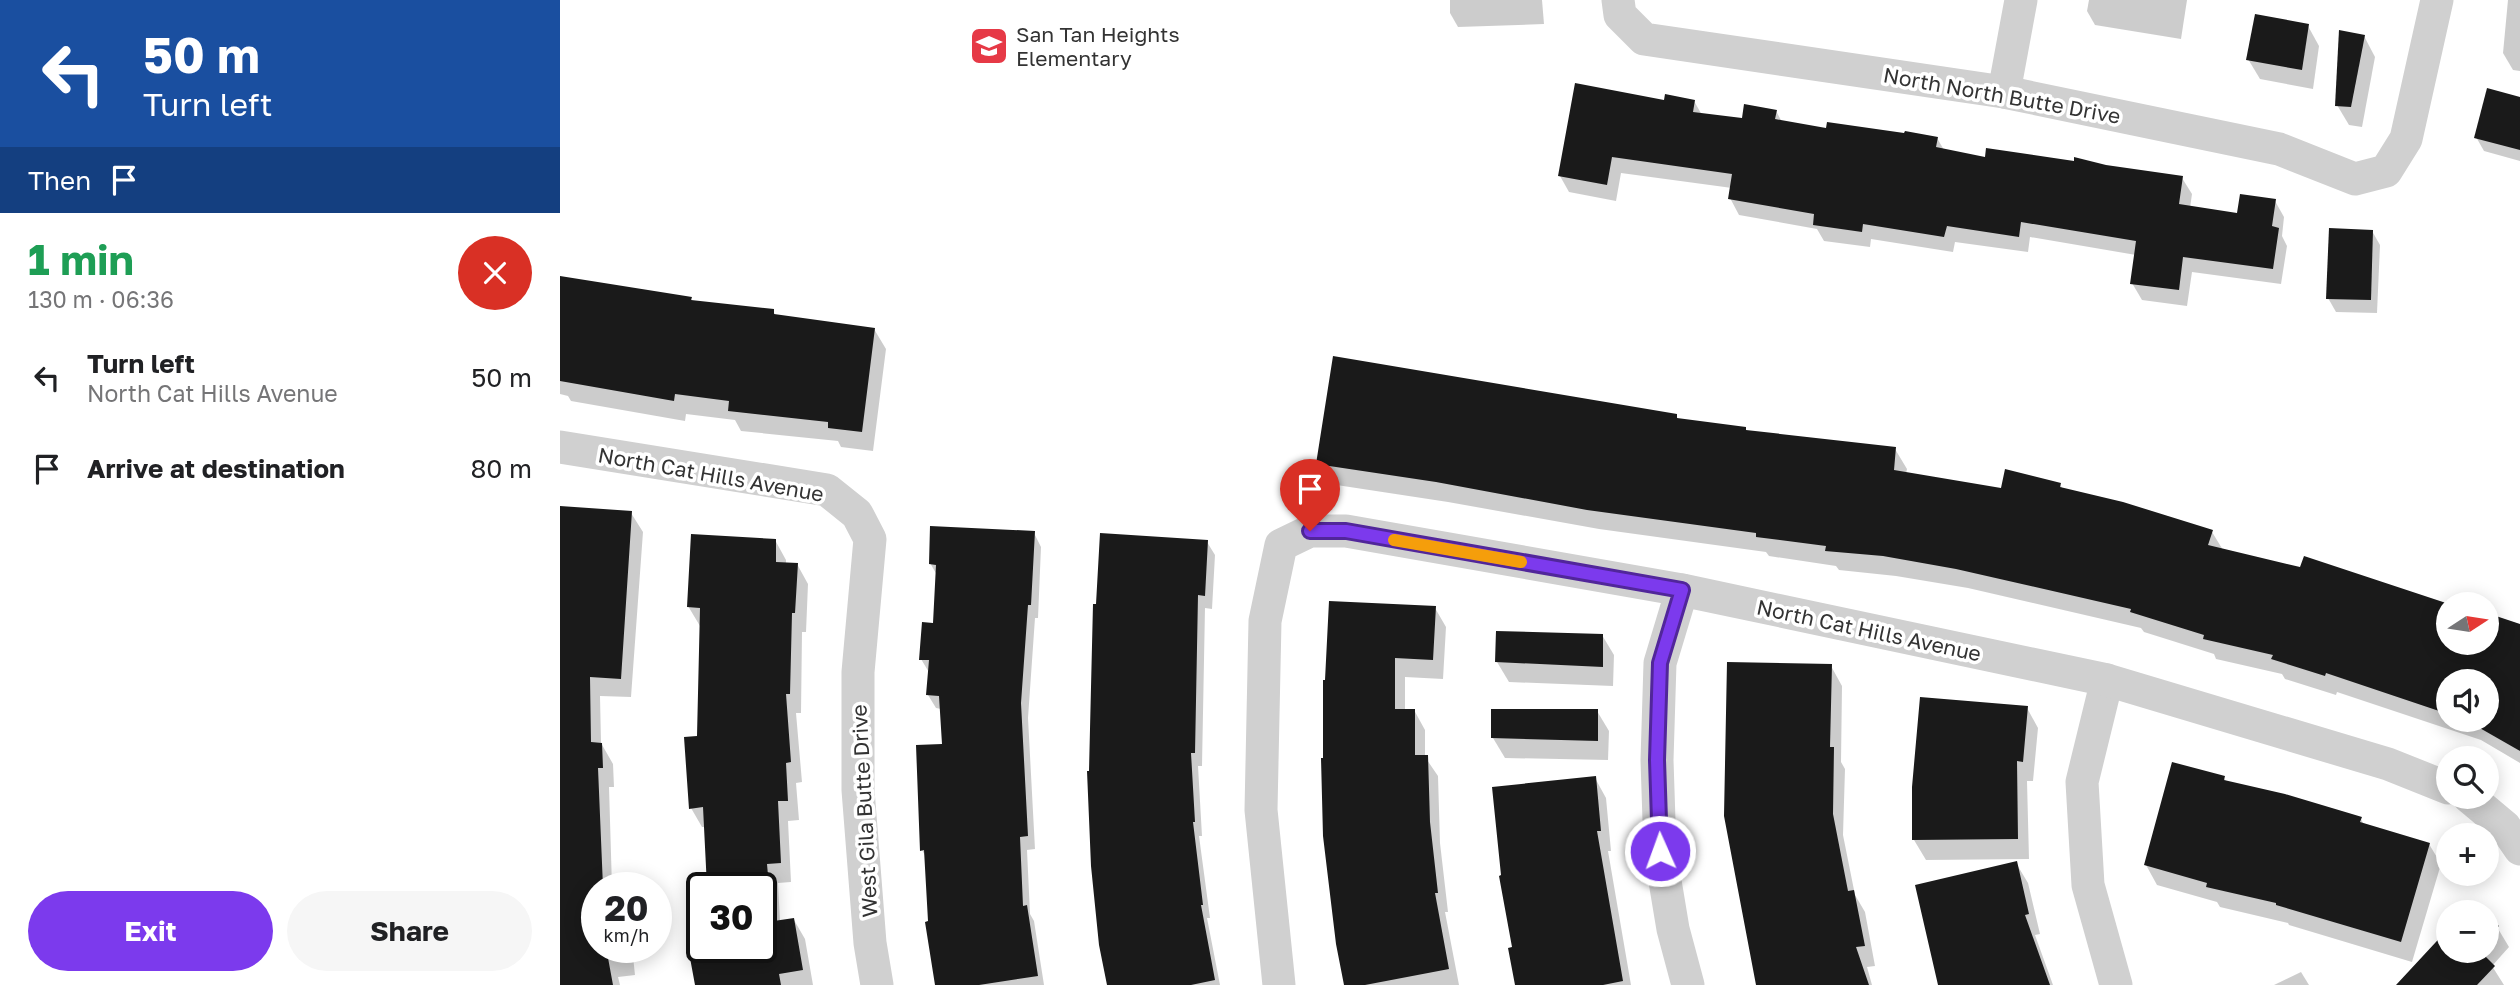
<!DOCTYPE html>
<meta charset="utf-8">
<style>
body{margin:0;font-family:"Golos Text",sans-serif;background:#f6f6f6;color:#202124;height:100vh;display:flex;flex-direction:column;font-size:26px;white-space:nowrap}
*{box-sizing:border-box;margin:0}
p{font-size:23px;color:#757577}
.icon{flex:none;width:38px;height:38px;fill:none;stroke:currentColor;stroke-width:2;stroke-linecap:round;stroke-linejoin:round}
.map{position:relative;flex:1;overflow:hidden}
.drawer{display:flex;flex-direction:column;background:#fff;width:560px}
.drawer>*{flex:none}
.guide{background:#1a4fa0;color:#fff;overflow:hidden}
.needle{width:46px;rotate:78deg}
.tools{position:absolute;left:1876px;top:592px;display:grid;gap:14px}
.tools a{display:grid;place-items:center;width:63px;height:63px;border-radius:50%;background:#fff;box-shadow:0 4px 18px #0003;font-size:35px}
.speed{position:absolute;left:21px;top:872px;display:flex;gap:14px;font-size:35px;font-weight:700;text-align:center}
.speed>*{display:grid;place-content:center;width:91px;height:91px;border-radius:50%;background:#fff;box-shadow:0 4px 18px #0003;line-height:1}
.speed small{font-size:18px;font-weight:400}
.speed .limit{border:4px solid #111;border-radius:10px;background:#fff;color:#111}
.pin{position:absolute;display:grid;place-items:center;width:60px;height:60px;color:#fff;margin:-72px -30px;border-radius:50% 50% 50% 0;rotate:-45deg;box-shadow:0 0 7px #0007}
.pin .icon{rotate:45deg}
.me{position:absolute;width:77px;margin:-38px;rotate:358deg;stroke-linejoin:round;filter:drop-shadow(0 0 5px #0008)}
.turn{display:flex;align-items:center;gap:24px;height:147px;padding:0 28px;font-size:32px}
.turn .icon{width:91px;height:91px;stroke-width:2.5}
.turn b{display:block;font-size:49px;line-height:60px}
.then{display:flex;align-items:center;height:66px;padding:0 28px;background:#0003;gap:14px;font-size:26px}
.round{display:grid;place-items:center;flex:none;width:74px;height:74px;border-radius:37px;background:#f6f6f6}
.head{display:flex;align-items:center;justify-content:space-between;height:119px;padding:0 28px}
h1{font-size:42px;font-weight:700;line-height:52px;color:#1e9e55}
.action{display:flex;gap:14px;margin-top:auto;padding:14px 28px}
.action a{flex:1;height:80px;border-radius:42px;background:#7c3aed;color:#fff;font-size:28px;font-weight:700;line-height:80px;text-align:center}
.action a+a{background:#f6f6f6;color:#202124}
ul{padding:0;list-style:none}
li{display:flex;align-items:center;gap:21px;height:91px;padding:0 28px}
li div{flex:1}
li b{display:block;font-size:26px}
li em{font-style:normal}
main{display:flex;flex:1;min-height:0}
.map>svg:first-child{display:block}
.shadow{fill:#0003;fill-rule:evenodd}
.building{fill:#1a1a1a}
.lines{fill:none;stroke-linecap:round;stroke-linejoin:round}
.minor{stroke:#d0d0d0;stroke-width:33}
.route-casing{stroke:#51269a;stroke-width:18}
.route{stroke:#7c3aed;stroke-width:12}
.slow{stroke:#f59e0b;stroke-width:12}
.labels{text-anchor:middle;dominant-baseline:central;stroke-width:7;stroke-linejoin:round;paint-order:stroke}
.poi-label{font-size:21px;fill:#333;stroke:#fff;text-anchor:start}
.street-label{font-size:21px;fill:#333;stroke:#fff}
</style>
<main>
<section class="drawer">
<div class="guide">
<div class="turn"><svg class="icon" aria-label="left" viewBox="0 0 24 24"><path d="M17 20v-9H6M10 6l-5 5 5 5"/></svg><div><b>50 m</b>Turn left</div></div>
<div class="then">Then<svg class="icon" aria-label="arrive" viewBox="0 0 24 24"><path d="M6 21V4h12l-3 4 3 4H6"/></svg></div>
</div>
<div class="head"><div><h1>1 min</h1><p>130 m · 06:36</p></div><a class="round" style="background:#d93025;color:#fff"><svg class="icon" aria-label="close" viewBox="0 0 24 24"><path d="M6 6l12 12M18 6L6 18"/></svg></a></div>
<ul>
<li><svg class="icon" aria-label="left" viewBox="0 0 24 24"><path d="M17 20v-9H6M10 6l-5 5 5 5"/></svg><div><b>Turn left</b><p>North Cat Hills Avenue</p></div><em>50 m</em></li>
<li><svg class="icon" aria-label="arrive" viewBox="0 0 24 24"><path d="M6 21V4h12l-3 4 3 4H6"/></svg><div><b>Arrive at destination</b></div><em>80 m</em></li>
</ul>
<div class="action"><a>Exit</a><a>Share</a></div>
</section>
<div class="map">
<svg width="1960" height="985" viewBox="0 0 1960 985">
<rect width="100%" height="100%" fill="#fff"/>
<g class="shadow">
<polygon points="890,0 982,0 984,24 898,27 890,13"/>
<polygon points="1529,0 1627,0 1621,39 1535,25 1527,11"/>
<polygon points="1948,0 1960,0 1960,71 1953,70 1943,53"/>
<polygon points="1748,26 1759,46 1753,89 1700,79 1688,59"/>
<polygon points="1804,36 1815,57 1802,127 1789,125 1777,105"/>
<polygon points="1960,99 1960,161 1924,151 1916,137"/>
<polygon points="1134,101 1142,115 1183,120 1216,111 1222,122 1268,130 1377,138 1384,150 1427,159 1546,167 1622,178 1632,194 1630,208 1679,215 1715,201 1724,217 1722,236 1727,246 1721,284 1632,272 1627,306 1582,300 1572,283 1576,255 1470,237 1468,252 1395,242 1393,252 1311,239 1310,247 1264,241 1257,229 1179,215 1170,198 1172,188 1061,173 1056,201 1009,192 1000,176 1105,102"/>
<polygon points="1812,231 1820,245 1817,313 1776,312 1768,298"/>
<polygon points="0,278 131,298 133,302 213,311 216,316 314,329 326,349 313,451 281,447 278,441 181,431 175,420 126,414 125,421 11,401 8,396 0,394"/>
<path d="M1116,416l3,4 68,12 148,17 12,20 -1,5 96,16 58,-6 3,6 149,42 11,18 224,55 1,-3v40h39v-27l20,6 13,8v134l-39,-23 -144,-48 -1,3 -51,-16 -3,-5 -66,-15 -2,-5 -70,-22 -3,-4 -173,-40 -72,-12 -57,-6 -3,-4 -67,-10 -3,-4 -167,-23 -151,-27 -118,-18 -12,-20zM1888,681h39v38h-39z"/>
<polygon points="0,508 71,513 83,532 71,697 40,696 41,743 53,764 54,787 49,787 52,887 57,887 37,887 37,947 72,947 75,975 58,977 60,985 0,985"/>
<polygon points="474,533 481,547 478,618 475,618 468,718 475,849 467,850 470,914 474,921 484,985 377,985 367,859 362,850 384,745 381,709 376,708 368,695 370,674 361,659 374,625 377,575 370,563"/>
<polygon points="215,540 226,560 226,564 237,564 248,584 246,632 242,632 241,713 236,713 242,782 236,783 239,820 228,821 231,882 218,883 220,922 234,920 245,939 253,985 137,985 129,938 142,936 142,947 201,947 201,887 149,887 146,827 142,827 131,808 139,738 140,626 128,606"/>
<polygon points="647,542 655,555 652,609 645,608 642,766 638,766 642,836 639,836 650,918 647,918 660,985 548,985"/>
<polygon points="875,608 886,627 883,679 845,677 845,710 854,710 865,730 865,757 878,776 880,843 888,912 885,912 899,985 786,985 764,760 764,681"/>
<polygon points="1042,635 1054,655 1053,686 949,682 937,662"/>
<polygon points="1271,666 1282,686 1281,762 1285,769 1283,835 1295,895 1305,912 1315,966 1307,967 1312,985 1199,985"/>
<polygon points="1467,708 1478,728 1473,781 1467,781 1469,859 1366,860 1354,840"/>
<polygon points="1037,711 1049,731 1048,760 945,758 933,738"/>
<polygon points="1035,778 1046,798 1051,851 1048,851 1071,985 957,985 954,948"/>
<polygon points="1664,778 1667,783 1801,819 1804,825 1869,844 1881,864 1852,962 1729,925 1728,923 1660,907 1657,902 1597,885 1586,865"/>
<polygon points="1456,863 1468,883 1480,934 1475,935 1493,985 1380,985"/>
<polygon points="1914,905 1921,912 1907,912"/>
<polygon points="1927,917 1937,927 1949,947 1932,966 1944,985 1846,985 1843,980 1888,932 1888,950 1927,950"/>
<polygon points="1741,972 1749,985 1714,985"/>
</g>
<g class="building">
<polygon points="1695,14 1749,24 1742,70 1686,60"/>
<polygon points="1779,30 1805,35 1791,107 1775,106"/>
<polygon points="1015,83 1104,100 1105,94 1135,100 1133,112 1182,118 1184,104 1217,110 1215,119 1266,128 1267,122 1344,133 1345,131 1378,137 1376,147 1425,157 1426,148 1514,161 1514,157 1546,165 1623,176 1619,204 1677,213 1680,194 1716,199 1712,226 1719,228 1713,269 1623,257 1619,290 1570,284 1576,241 1461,222 1459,237 1387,226 1384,237 1303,224 1302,232 1253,225 1254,214 1168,199 1172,174 1052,157 1047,185 998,176"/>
<polygon points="1927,88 1960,97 1960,150 1914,138"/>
<polygon points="1769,228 1813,230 1811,300 1766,299"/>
<polygon points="0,276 132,297 131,300 214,309 214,314 315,328 302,432 268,428 268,422 168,411 169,401 115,394 114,401 0,381"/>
<polygon points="773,356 1117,414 1117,418 1186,427 1186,430 1336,447 1334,470 1441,488 1445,469 1501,483 1500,487 1563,502 1653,530 1648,545 1740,567 1744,556 1886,603 1887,600 1898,604 1888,604 1888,642 1927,642 1927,613 1960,624 1960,751 1904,719 1927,719 1927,681 1888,681 1888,714 1766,673 1765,676 1711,659 1713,655 1643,639 1644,635 1570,612 1571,609 1396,569 1323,556 1265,551 1266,546 1196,537 1196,533 1027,510 876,482 756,464"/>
<polygon points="0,506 72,511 61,679 30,677 31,742 42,743 43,768 38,768 43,887 37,887 37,947 46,947 53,985 0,985"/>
<polygon points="370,526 475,531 471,605 468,605 461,703 468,836 460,837 463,906 467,905 478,976 419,985 375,985 365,922 368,921 364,850 360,851 356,745 382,744 379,696 366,695 369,660 359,660 362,622 373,623 376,565 369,564"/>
<polygon points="540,533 648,540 645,596 638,595 635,753 631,753 635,822 633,822 643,905 641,905 655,980 631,985 547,985 539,945 531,866 527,771 529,771 533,604 536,604"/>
<polygon points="131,534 216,539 216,562 238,563 235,613 232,613 230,694 226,694 231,762 226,763 228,801 218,801 221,863 207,864 209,887 147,887 143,807 129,809 124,737 137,736 140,608 127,607"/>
<polygon points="769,601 876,606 873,660 835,658 835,709 855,709 855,755 868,755 870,822 878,893 875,893 889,969 805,985 784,985 776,944 763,836 761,758 763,758 763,680 765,680"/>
<polygon points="936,631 1043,634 1043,667 935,662"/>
<polygon points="1167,662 1272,664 1270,747 1274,747 1273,814 1288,891 1294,890 1305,946 1296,947 1309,985 1196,985 1164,816"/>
<polygon points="1360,697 1468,706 1463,762 1457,761 1458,839 1352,840 1352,787"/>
<polygon points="931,709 1038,709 1038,741 931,738"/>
<polygon points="1612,762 1665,776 1664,780 1725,794 1802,817 1800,822 1870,843 1841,942 1716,905 1716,903 1646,887 1647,883 1584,865"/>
<polygon points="1036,776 1041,831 1037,831 1063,981 1043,985 955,985 948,948 952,947 939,876 941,875 932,787"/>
<polygon points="1457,861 1469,914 1465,915 1490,985 1378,985 1355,885"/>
<polygon points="1927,915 1939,926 1927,939"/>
<polygon points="234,918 243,970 219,974 221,985 135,985 128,947 201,947 201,923"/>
<polygon points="1888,929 1888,950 1919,950 1935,966 1917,985 1836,985"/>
</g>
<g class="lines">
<g class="minor">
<polyline points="1058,0 1060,15 1084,39 1444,92 1719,149 1795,179 1826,171 1846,139 1877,0"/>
<polyline points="1444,92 1461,0"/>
<polyline points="0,447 267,490 297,514 310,539 298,672 298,790 310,943 317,985"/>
<polyline points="1122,590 1100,663 1097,760 1100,851 1113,929 1128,985"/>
<polyline points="1547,680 1522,782 1528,885 1556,985"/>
<polyline points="1908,796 1945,827 1960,849"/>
<polyline points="719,985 701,810 705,621 721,545 750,531 786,531 1122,590 1547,680 1828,764 1888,788"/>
</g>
</g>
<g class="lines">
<defs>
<polyline id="route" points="750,531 786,531 1122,590 1100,663 1097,760 1100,851"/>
</defs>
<use href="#route" class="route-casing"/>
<use href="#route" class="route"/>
<polyline class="slow" points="834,540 961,562"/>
</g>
<defs>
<symbol id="school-square" viewBox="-11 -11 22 22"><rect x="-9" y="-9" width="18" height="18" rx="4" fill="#e63946" stroke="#fff"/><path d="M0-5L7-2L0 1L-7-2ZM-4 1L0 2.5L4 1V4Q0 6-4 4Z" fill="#fff"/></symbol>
</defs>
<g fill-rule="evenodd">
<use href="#school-square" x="407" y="24" width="44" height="44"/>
</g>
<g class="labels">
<g class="poi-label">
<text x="456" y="34">San Tan Heights<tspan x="456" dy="24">Elementary</tspan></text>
</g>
<g class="street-label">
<text transform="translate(1442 95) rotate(10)">North North Butte Drive</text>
<text transform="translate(151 474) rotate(10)">North Cat Hills Avenue</text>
<text transform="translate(1309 630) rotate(12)">North Cat Hills Avenue</text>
<text transform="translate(304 811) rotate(-93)">West Gila Butte Drive</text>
</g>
</g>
</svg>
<div class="tools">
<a><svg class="needle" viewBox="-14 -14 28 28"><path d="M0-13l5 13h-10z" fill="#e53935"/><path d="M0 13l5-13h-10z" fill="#757577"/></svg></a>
<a><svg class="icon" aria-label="sound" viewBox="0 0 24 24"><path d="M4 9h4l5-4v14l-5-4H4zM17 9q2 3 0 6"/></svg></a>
<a><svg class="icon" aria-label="search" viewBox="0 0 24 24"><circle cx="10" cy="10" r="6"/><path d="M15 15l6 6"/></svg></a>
<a>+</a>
<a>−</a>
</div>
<div class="speed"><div>20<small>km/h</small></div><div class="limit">30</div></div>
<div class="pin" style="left:750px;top:531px;background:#d93025"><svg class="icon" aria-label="arrive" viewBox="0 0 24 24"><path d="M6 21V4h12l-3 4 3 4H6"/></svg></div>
<svg class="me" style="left:1100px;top:851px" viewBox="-20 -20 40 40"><circle r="17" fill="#7c3aed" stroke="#fff" stroke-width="3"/><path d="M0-11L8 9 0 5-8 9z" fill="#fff"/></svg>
</div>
</main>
